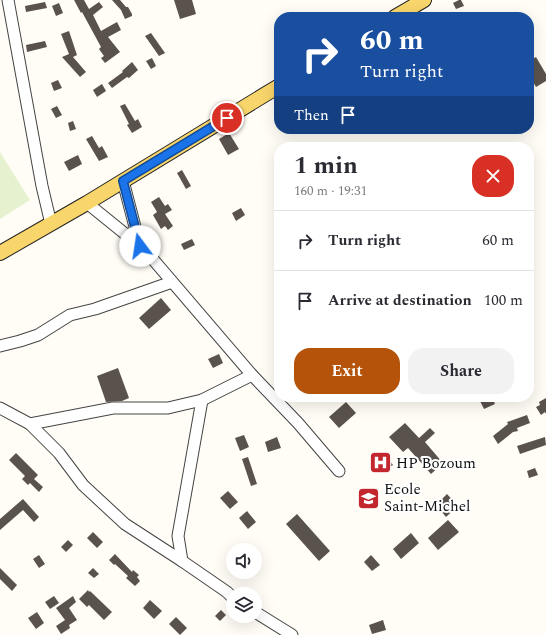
<!DOCTYPE html>
<meta charset="utf-8">
<style>
body{margin:0;font-family:Spectral,serif;background:#f2f2f3;color:#2b2b33;height:100vh;display:flex;flex-direction:column;font-size:15px;white-space:nowrap}
*{box-sizing:border-box;margin:0}
p{font-size:13px;color:#7c7c81}
.icon{flex:none;width:22px;height:22px;fill:none;stroke:currentColor;stroke-width:2;stroke-linecap:round;stroke-linejoin:round}
.map{position:relative;flex:1;overflow:hidden}
.details{position:absolute;left:274px;top:142px;width:260px;height:260px;display:flex;flex-direction:column;background:#fff;border-radius:16px;box-shadow:0 4px 16px #0002}
.details>*{flex:none}
.guide{position:absolute;left:274px;top:12px;width:260px;height:122px;border-radius:16px;box-shadow:0 4px 16px #0002;background:#1a4fa0;color:#fff;overflow:hidden}
.buttons{position:absolute;left:226px;top:543px;display:grid;gap:8px}
.buttons a{display:grid;place-items:center;width:36px;height:36px;border-radius:50%;background:#fff;box-shadow:0 4px 16px #0002;font-size:20px}
.pin{position:absolute;display:grid;place-items:center;width:34px;height:34px;color:#fff;margin:-17px;border:2px solid #fff;border-radius:50%;box-shadow:0 1px 4px #0007}
.me{position:absolute;width:44px;margin:-22px;rotate:346deg;stroke-linejoin:round;filter:drop-shadow(0 0 3px #0008)}
.turn{display:flex;align-items:center;gap:14px;height:84px;padding:0 20px;font-size:18px}
.turn .icon{width:52px;height:52px;stroke-width:2.5}
.turn b{display:block;font-size:28px;line-height:34px}
.then{display:flex;align-items:center;height:38px;padding:0 20px;background:#0003;gap:8px;font-size:15px}
.round{display:grid;place-items:center;flex:none;width:42px;height:42px;border-radius:16px;background:#f2f2f3}
.summary{display:flex;align-items:center;justify-content:space-between;height:68px;padding:0 20px}
h1{font-size:24px;font-weight:700;line-height:30px}
.button{display:flex;gap:8px;margin-top:auto;padding:8px 20px}
.button a{flex:1;height:46px;border-radius:16px;background:#b45309;color:#fff;font-size:16px;font-weight:700;line-height:46px;text-align:center}
.button a+a{background:#f2f2f3;color:#2b2b33}
ul{padding:0;list-style:none}
li{display:flex;align-items:center;gap:12px;height:60px;padding:0 20px;border-top:1px solid #e1e1e2}
li div{flex:1}
li b{display:block;font-size:15px}
li em{font-style:normal}
.map>svg:first-child{display:block}
.pitch{fill:#e6f2cf}
.building{fill:#5a524d}
.lines{fill:none;stroke-linecap:round;stroke-linejoin:round}
.minor-casing{stroke:#444;stroke-width:13}
.major-casing{stroke:#222;stroke-width:16}
.minor{stroke:#fff;stroke-width:11}
.major{stroke:#f9d66b;stroke-width:14}
.route-casing{stroke:#114b97;stroke-width:10}
.route{stroke:#1a73e8;stroke-width:7}
.labels{text-anchor:middle;dominant-baseline:central;stroke-width:4;stroke-linejoin:round;paint-order:stroke}
.poi-label{font-size:15px;fill:#111;stroke:#fff;text-anchor:start}
</style>
<div class="map">
<svg width="546" height="635" viewBox="0 0 546 635">
<rect width="100%" height="100%" fill="#fffdf5"/>
<polygon class="pitch" points="0,152 30,200 0,219"/>
<g class="building">
<polygon points="74,0 84,0 89,9 99,2 103,7 93,15 101,31 117,22 121,30 108,37 120,52 105,63 101,58 104,56 99,49 101,47 82,12 81,13"/>
<polygon points="112,0 120,0 126,7 128,7 132,14 132,16 125,19 121,10"/>
<polygon points="174,0 192,0 196,14 180,19"/>
<polygon points="459,0 461,0 464,6 456,9 453,3"/>
<polygon points="45,2 47,8 26,12 25,6"/>
<polygon points="59,3 63,13 56,16 52,6"/>
<polygon points="69,31 77,55 73,57 86,72 80,77 62,57 69,54 61,34"/>
<polygon points="151,33 165,53 159,56 145,36"/>
<polygon points="45,41 47,47 27,52 26,45"/>
<polygon points="536,57 546,74 546,81 536,87 529,75 529,61"/>
<polygon points="152,58 156,66 151,69 146,61"/>
<polygon points="132,62 138,70 129,78 127,77 112,88 108,83 123,72 122,71"/>
<polygon points="58,80 62,88 54,91 51,83"/>
<polygon points="102,84 106,91 97,97 93,90"/>
<polygon points="125,104 135,121 138,119 142,127 132,133 127,125 129,124 120,106"/>
<polygon points="57,106 62,115 56,118 51,109"/>
<polygon points="73,121 76,129 70,131 68,123"/>
<polygon points="229,133 239,149 228,155 219,139"/>
<polygon points="92,136 99,148 102,146 108,157 99,161 86,139"/>
<polygon points="78,155 82,164 69,171 64,162"/>
<polygon points="182,170 191,186 186,189 177,173"/>
<polygon points="159,197 165,206 168,204 172,210 165,214 173,226 168,230 165,226 161,229 153,215 157,212 151,202"/>
<polygon points="241,208 245,215 236,221 232,213"/>
<polygon points="192,239 195,245 184,250 181,244"/>
<polygon points="161,298 171,310 149,329 139,318"/>
<polygon points="219,354 223,363 213,368 208,359"/>
<polygon points="118,368 129,398 122,401 106,402 97,376"/>
<polygon points="489,397 492,397 495,404 484,409 480,401"/>
<polygon points="546,398 546,414 545,412 541,415 536,407 540,405 539,402"/>
<polygon points="346,402 356,413 339,428 329,417"/>
<polygon points="527,415 530,423 517,428 518,431 513,432 498,444 493,436 508,424 507,422"/>
<polygon points="405,423 419,438 430,428 435,433 425,442 443,463 431,474 408,448 403,452 389,437"/>
<polygon points="244,435 249,447 240,451 235,438"/>
<polygon points="277,437 281,448 268,452 265,442"/>
<polygon points="545,437 546,445 520,454 517,446"/>
<polygon points="16,453 38,475 34,479 43,487 39,492 30,483 28,485 22,479 25,476 9,460"/>
<polygon points="248,457 257,484 251,486 242,459"/>
<polygon points="388,459 393,465 386,470 381,465"/>
<polygon points="535,468 538,475 529,478 527,471"/>
<polygon points="228,491 238,502 230,509 220,498"/>
<polygon points="447,494 458,506 446,517 436,505"/>
<polygon points="23,499 39,517 34,522 23,510 0,530 0,519"/>
<polygon points="247,511 256,522 248,529 239,518"/>
<polygon points="297,514 330,551 319,561 286,524"/>
<polygon points="448,520 459,532 438,550 428,538"/>
<polygon points="93,532 103,542 97,548 87,538"/>
<polygon points="411,533 419,543 401,559 393,549"/>
<polygon points="68,540 73,545 66,552 61,547"/>
<polygon points="115,554 132,572 133,570 139,575 137,577 140,581 135,586 126,578 128,576 115,564 114,565 109,560"/>
<polygon points="39,555 45,564 39,568 33,559"/>
<polygon points="371,555 380,565 372,571 364,562"/>
<polygon points="0,568 17,585 12,591 0,579"/>
<polygon points="93,568 99,574 94,578 88,573"/>
<polygon points="88,590 89,592 90,591 112,612 104,620 89,605 87,607 79,599"/>
<polygon points="54,596 59,603 50,609 45,602"/>
<polygon points="73,596 76,602 69,608 77,620 69,625 70,628 61,634 56,626 65,620 56,608"/>
<polygon points="150,600 162,611 154,619 143,608"/>
<polygon points="221,610 226,615 220,621 215,616"/>
<polygon points="37,612 44,623 36,629 28,618"/>
<polygon points="176,617 187,628 180,635 169,624"/>
<polygon points="383,620 386,630 372,634 369,625"/>
</g>
<g class="lines">
<defs>
<g id="minor">
<polyline points="8,0 42,186 51,224"/>
<polyline points="123,181 140,246"/>
<polyline points="87,203 145,250 252,375 298,423 339,471"/>
<polyline points="0,346 20,341 38,335 70,315 95,309 172,282"/>
<polyline points="0,408 30,424 59,453 83,485 125,524 182,561 227,592 233,598"/>
<polyline points="30,424 113,408 168,408 202,400 252,375"/>
<polyline points="182,561 178,536 202,400"/>
<polyline points="255,612 292,635"/>
</g>
<g id="major">
<polyline points="395,17 424,0"/>
<polyline points="0,253 87,203 279,86"/>
</g>
</defs>
<use href="#minor" class="minor-casing"/>
<use href="#major" class="major-casing"/>
<use href="#minor" class="minor"/>
<use href="#major" class="major"/>
</g>
<g class="lines">
<defs>
<polyline id="route" points="140,246 123,181 227,118"/>
</defs>
<use href="#route" class="route-casing"/>
<use href="#route" class="route"/>
</g>
<defs>
<symbol id="hospital-square" viewBox="-11 -11 22 22"><rect x="-9" y="-9" width="18" height="18" rx="4" fill="#c4262e" stroke="#fff"/><path d="M-5-5h3v3.5h4V-5h3V5h-3V1.5h-4V5h-3Z" fill="#fff"/></symbol>
<symbol id="school-square" viewBox="-11 -11 22 22"><rect x="-9" y="-9" width="18" height="18" rx="4" fill="#c4262e" stroke="#fff"/><path d="M0-5L7-2L0 1L-7-2ZM-4 1L0 2.5L4 1V4Q0 6-4 4Z" fill="#fff"/></symbol>
</defs>
<g fill-rule="evenodd">
<use href="#hospital-square" x="368" y="450" width="25" height="25"/>
<use href="#school-square" x="356" y="486" width="25" height="25"/>
</g>
<g class="labels">
<g class="poi-label">
<text x="396" y="463">HP Bozoum</text>
<text x="384" y="489">Ecole<tspan x="384" dy="17">Saint-Michel</tspan></text>
</g>
</g>
</svg>
<div class="buttons">
<a><svg class="icon" aria-label="sound" viewBox="0 0 24 24"><path d="M4 9h4l5-4v14l-5-4H4zM17 9q2 3 0 6"/></svg></a>
<a><svg class="icon" aria-label="layers" viewBox="0 0 24 24"><path d="M12 4l9 5-9 5-9-5zM3 14l9 5 9-5"/></svg></a>
</div>
<div class="pin" style="left:227px;top:118px;background:#d93025"><svg class="icon" aria-label="arrive" viewBox="0 0 24 24"><path d="M6 21V4h12l-3 4 3 4H6"/></svg></div>
<svg class="me" style="left:140px;top:246px" viewBox="-20 -20 40 40"><circle r="19" fill="#fff"/><path d="M0-13L10 11 0 6-10 11z" fill="#1a73e8"/></svg>
<div class="guide">
<div class="turn"><svg class="icon" aria-label="right" viewBox="0 0 24 24"><path d="M7 20v-9h11M14 6l5 5-5 5"/></svg><div><b>60 m</b>Turn right</div></div>
<div class="then">Then<svg class="icon" aria-label="arrive" viewBox="0 0 24 24"><path d="M6 21V4h12l-3 4 3 4H6"/></svg></div>
</div>
<section class="details">
<div class="summary"><div><h1>1 min</h1><p>160 m · 19:31</p></div><a class="round" style="background:#d93025;color:#fff"><svg class="icon" aria-label="close" viewBox="0 0 24 24"><path d="M6 6l12 12M18 6L6 18"/></svg></a></div>
<ul>
<li><svg class="icon" aria-label="right" viewBox="0 0 24 24"><path d="M7 20v-9h11M14 6l5 5-5 5"/></svg><div><b>Turn right</b></div><em>60 m</em></li>
<li><svg class="icon" aria-label="arrive" viewBox="0 0 24 24"><path d="M6 21V4h12l-3 4 3 4H6"/></svg><div><b>Arrive at destination</b></div><em>100 m</em></li>
</ul>
<div class="button"><a>Exit</a><a>Share</a></div>
</section>
</div>
